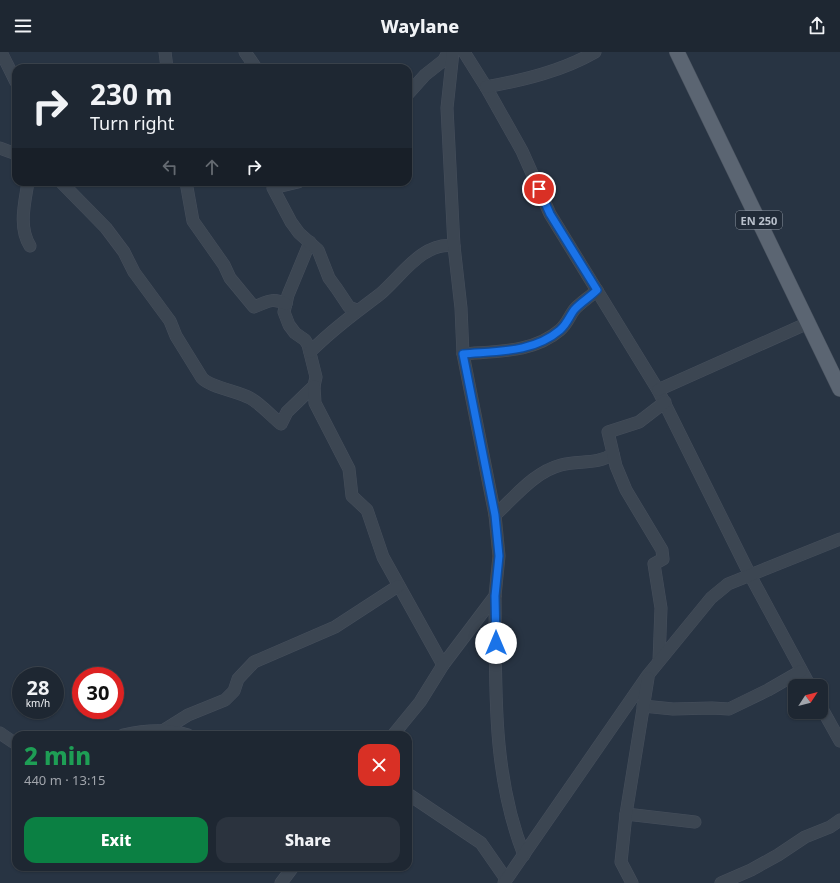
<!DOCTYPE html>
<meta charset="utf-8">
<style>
body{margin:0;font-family:"Noto Sans",sans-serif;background:#2b333e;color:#f1f3f6;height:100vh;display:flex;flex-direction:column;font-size:15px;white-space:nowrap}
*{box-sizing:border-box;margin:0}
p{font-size:13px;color:#a1a5ac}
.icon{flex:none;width:22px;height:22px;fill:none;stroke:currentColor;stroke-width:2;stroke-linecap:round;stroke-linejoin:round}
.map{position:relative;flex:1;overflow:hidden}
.details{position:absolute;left:12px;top:679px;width:400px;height:140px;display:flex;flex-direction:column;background:#1e2732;border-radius:12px;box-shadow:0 1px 3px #0004,0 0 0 1px #3c444d}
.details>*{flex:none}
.guide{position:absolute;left:12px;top:12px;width:400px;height:122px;border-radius:12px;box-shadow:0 1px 3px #0004,0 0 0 1px #3c444d;background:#1e2732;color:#f1f3f6;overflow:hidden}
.needle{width:26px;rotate:54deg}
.fabs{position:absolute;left:788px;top:627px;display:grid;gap:8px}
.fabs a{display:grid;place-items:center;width:40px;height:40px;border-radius:8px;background:#1e2732;box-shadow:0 1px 3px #0004,0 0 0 1px #3c444d;font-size:20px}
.speed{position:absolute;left:12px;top:615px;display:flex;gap:8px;font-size:20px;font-weight:700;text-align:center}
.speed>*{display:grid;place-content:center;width:52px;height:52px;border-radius:50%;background:#1e2732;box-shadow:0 1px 3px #0004,0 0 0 1px #3c444d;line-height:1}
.speed small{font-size:10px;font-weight:400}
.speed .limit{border:6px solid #d22;background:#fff;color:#111}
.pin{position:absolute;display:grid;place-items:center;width:34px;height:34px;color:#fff;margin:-17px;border:2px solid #fff;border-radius:50%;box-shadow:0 1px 4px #0007}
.me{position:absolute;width:44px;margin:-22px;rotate:0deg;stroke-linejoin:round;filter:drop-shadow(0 0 3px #0008)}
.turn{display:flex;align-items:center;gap:14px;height:84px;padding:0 12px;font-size:18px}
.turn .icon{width:52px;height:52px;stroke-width:2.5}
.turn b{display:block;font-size:28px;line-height:34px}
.lanes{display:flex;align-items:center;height:38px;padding:0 12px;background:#0003;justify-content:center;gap:20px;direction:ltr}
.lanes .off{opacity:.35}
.round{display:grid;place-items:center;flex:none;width:42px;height:42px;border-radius:12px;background:#2b333e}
.head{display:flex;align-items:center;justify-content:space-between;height:68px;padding:0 12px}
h1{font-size:24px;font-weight:800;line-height:30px;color:#1e9e55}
.primary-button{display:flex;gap:8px;margin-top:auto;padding:8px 12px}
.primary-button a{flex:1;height:46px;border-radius:12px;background:#0b8043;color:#fff;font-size:16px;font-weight:800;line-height:46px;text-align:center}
.primary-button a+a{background:#2b333e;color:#f1f3f6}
header{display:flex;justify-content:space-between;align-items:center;height:52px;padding:0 12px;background:#1e2732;font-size:18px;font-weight:800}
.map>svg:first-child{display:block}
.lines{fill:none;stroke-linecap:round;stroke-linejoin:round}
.minor-casing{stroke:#464f5c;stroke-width:13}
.major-casing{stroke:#464f5c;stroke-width:16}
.minor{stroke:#3c4652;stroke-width:12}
.major{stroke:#5b6572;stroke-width:15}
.route-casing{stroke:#114b97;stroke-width:10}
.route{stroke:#1a73e8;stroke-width:7}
.labels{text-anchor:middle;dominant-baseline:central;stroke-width:4;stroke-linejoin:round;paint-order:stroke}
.shield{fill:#212b38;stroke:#8c94a0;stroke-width:1}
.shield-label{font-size:11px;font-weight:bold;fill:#bac1cc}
</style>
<header><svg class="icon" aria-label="menu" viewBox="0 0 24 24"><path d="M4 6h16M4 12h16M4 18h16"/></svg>Waylane<svg class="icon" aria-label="share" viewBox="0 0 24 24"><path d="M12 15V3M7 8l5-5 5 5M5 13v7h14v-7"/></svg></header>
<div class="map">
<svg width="840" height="831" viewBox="0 0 840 831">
<rect width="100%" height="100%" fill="#283443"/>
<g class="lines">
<defs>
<g id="minor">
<polyline points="1,0 16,30"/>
<polyline points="165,0 167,16"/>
<polyline points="245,0 256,16"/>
<polyline points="464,0 486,35 522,99 550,162 658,338 750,523 810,634"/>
<path d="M486,35c38,-7 76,-16 109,-35"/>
<polyline points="408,42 425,23 444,8 448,0"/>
<polyline points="0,96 16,102"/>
<path d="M28,130c-3,20 -10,45 2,64"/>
<path d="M61,130l45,46 18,24 10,20 36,49 6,15 26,42c8,9 35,13 48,20 12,7 20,17 31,26l6,-12 27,-26 2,-9 -8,-32 -3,-5 -10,-7 -6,-8 -5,-13 4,-17 22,-53"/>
<path d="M186,130l7,39 31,44 6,13 24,29c13,-5 18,-10 32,-3"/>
<polyline points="298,130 273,136 291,170 299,181 318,198 329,226 337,237 349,255 357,258"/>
<path d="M310,300c21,-21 45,-39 69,-57 21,-17 43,-54 75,-49"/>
<path d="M463,302c34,-3 70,-1 97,-24 7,-6 9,-13 14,-20 6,-7 16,-13 23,-20"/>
<polyline points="314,334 315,351 349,417 352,444 367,458 383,505 443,613"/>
<polyline points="658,338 808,271"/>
<path d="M495,463c20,-18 39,-43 66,-50 18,-5 36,0 52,-11"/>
<path d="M495,544c1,86 -4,176 29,259"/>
<polyline points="659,609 661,556 654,512 663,507 662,498 626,438 616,414 608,380 639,370 665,350"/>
<polyline points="643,654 673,657 712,656 729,657 768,638 801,619"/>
<polyline points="821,655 840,689"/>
<polyline points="164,678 188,663 225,648 234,639 238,627 254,610 335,575 398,534"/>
<polyline points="0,681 16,692"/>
<path d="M123,683c22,-5 43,-7 65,0"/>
<polyline points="393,683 420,650 443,613 495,544 499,504 495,463 463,302 461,256 454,194 447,56 453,0"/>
<polyline points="408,742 481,791 506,827"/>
<polyline points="626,762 695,770"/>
<polyline points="281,831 293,815"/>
<polyline points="504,831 648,623 711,546 728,532 840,487"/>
<polyline points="632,831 621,810 626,762 648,626"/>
<polyline points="721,831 751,818 778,803 805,785 830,775 840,768"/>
</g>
<polyline id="major" points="677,0 840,337"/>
</defs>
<use href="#minor" class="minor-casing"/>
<use href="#major" class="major-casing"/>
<use href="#minor" class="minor"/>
<use href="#major" class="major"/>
</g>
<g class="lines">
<defs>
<path id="route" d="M496,591l-1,-47 4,-40 -4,-41 -32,-161c34,-3 70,-1 97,-24 7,-6 9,-13 14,-20 6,-7 16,-13 23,-20l-47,-76 -11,-25"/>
</defs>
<use href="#route" class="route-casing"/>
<use href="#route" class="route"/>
</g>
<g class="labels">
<rect class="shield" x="736" y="159" width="46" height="18" rx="3"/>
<g class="shield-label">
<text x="759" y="168">EN 250</text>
</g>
</g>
</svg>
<div class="fabs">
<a><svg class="needle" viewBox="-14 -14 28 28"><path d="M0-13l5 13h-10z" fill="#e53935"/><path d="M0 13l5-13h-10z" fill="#a1a5ac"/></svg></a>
</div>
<div class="speed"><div>28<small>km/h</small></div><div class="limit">30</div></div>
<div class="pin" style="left:539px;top:137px;background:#d93025"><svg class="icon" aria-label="arrive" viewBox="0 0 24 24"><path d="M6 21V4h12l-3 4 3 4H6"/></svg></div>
<svg class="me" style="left:496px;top:591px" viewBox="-20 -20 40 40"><circle r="19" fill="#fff"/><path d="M0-13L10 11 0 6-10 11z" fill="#1a73e8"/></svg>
<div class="guide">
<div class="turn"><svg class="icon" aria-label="right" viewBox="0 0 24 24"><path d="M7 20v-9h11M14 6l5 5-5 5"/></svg><div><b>230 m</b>Turn right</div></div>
<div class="lanes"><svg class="icon off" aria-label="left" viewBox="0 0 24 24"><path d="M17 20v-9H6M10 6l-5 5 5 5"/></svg><svg class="icon off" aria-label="ahead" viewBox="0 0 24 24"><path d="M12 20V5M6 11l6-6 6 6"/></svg><svg class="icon" aria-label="right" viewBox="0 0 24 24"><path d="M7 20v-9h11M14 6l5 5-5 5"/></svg></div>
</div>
<section class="details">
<div class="head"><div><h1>2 min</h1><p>440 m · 13:15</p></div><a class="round" style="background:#d93025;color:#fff"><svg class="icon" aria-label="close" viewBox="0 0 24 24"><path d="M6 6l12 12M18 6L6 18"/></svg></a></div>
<div class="primary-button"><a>Exit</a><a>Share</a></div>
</section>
</div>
